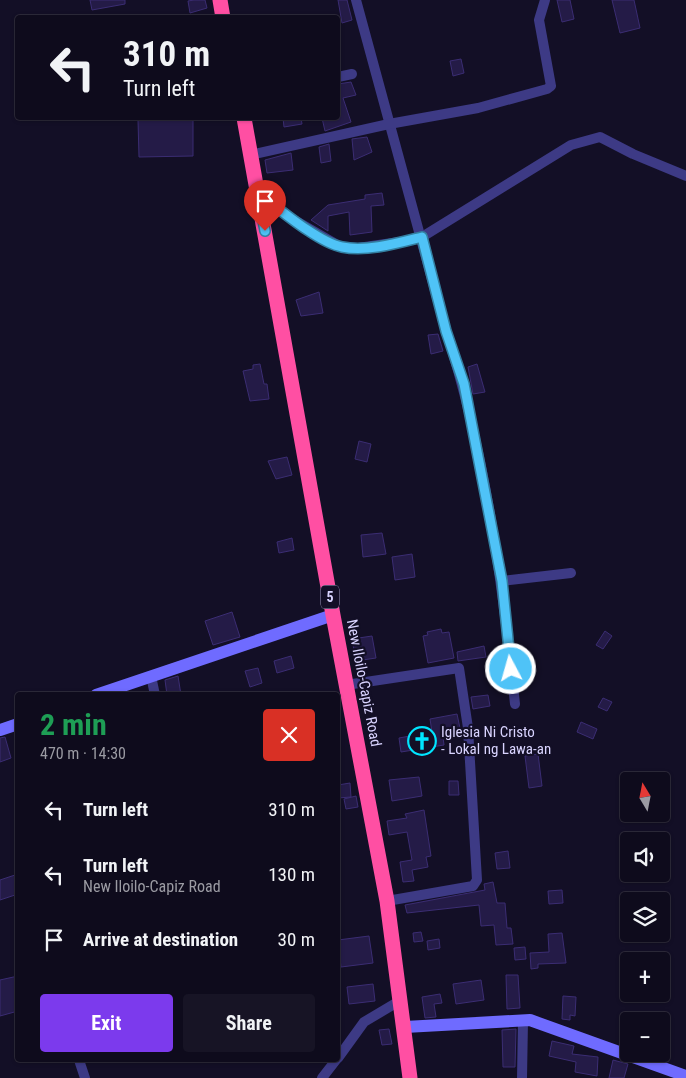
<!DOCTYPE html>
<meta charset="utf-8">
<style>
body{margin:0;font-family:"Roboto Condensed",sans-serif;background:#171425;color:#f1f3f6;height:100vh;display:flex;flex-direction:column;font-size:19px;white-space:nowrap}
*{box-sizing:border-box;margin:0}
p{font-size:16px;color:#9b9ba3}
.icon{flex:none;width:28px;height:28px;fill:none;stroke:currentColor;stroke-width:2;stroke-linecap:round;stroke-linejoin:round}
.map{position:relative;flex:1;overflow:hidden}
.panel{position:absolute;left:15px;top:692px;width:325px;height:370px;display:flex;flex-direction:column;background:#0e0b1c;border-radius:5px;box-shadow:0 1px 4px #0004,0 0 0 1px #2e2b3b}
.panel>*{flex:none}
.hud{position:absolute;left:15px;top:15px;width:325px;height:105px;border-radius:5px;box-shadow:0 1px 4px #0004,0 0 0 1px #2e2b3b;background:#0e0b1c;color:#f1f3f6;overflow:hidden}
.needle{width:32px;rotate:350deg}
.tools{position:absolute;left:620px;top:772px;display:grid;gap:10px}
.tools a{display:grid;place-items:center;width:50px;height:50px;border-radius:5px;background:#0e0b1c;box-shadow:0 1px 4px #0004,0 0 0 1px #2e2b3b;font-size:25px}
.pin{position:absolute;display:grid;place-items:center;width:42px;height:42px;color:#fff;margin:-51px -21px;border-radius:50% 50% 50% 0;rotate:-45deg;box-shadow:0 0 5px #0007}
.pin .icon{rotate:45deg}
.me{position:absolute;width:55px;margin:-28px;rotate:354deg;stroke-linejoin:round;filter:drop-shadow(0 0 4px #0008)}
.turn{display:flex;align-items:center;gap:18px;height:105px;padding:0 25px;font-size:22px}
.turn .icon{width:65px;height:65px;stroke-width:2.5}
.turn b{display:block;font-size:35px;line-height:42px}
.round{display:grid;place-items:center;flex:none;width:52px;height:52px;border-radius:5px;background:#171425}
.head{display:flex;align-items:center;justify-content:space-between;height:85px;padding:0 25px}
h1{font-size:30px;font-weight:700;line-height:38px;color:#1e9e55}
.button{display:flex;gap:10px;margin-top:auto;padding:10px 25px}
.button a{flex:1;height:58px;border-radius:5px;background:#7c3aed;color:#fff;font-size:20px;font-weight:700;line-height:58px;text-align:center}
.button a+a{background:#171425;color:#f1f3f6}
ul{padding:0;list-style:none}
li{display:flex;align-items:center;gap:15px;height:65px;padding:0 25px}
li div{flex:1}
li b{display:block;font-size:19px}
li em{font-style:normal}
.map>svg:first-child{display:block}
.building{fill:#241b47;stroke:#3b2d73}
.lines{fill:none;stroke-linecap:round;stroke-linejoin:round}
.street{stroke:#3d3a85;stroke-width:10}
.secondary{stroke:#6f6bff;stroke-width:12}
.highway{stroke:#ff4fa3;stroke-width:15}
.route-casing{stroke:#337fa1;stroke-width:12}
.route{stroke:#4fc3f7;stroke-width:9}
.labels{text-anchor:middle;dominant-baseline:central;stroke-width:4.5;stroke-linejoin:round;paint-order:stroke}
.shield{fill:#130f26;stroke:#9e99be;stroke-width:1}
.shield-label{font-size:14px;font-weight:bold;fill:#d9d4ff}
.street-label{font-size:15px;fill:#d9d4ff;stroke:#130f26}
.poi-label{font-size:15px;fill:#d9d4ff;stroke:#130f26;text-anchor:start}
</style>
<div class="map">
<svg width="686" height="1078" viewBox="0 0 686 1078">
<rect width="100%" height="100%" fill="#130f26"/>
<g class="building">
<polygon points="90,0 125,0 125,4 92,10"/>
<polygon points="194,0 205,0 207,8 190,13 188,1"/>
<polygon points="338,0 347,0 352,20 342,23"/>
<polygon points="557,0 570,0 574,19 562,22"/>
<polygon points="612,0 634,0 640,28 620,33"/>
<polygon points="461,59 464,73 453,76 450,61"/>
<polygon points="351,82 356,95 343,98 351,122 325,131 322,118 338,118 338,84"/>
<polygon points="147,118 193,118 193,156 139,157 138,120 147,120"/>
<polygon points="283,118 301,118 302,124 284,127"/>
<polygon points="367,137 372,152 354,160 352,139"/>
<polygon points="329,144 331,161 321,163 319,147"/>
<polygon points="291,153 293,170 267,173 265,160"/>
<polygon points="382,193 384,205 371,206 372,232 350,235 349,212 328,216 328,231 311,220 328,205 365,199 365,195"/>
<polygon points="319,292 323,313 301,316 296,300"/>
<polygon points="438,334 443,351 431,354 428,335"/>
<polygon points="260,364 264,384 267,384 269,399 250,401 243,371 253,369 253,365"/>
<polygon points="477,364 485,392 473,394 468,367"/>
<polygon points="359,441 371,444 367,462 355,459"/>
<polygon points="287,457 292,475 276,479 268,461"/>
<polygon points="382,533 386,554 363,557 361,535"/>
<polygon points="292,538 294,550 279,553 277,542"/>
<polygon points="412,554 415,577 395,580 392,557"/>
<polygon points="232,612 240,637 213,645 205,621"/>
<polygon points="441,629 442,633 449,632 454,658 428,663 423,636 428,635 427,632"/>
<polygon points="605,631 612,636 603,649 596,645"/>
<polygon points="372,636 376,658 356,661 352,639"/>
<polygon points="484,646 486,657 458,661 457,652"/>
<polygon points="291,656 294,668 277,673 274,661"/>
<rect x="519" y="665" width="11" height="14"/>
<polygon points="258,668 262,683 250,687 245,671"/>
<polygon points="178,676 181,695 167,695 165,680"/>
<polygon points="488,695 490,706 473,709 471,697"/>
<polygon points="603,698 612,702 607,711 598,707"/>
<polygon points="457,714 461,733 443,737 444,745 401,752 399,738 432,732 430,719"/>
<polygon points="581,722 597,729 593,739 577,732"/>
<polygon points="5,737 11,758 0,762 0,738"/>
<polygon points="538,754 542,786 529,788 525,756"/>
<polygon points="419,777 422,796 392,801 389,780"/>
<polygon points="449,781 458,781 459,795 449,795"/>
<polygon points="350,783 351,797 338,798 338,785"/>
<polygon points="356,796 358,807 346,809 344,799"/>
<polygon points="424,810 431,856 426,857 428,867 412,870 414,881 403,882 400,862 412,860 407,832 389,835 387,821 407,818 405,814"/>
<polygon points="508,851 510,868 497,869 495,853"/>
<polygon points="18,874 18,894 0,900 0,880"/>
<polygon points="493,882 497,903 505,903 507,928 511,928 513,944 496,945 494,925 481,926 479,905 407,913 405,905 485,890 484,884"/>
<polygon points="562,890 563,903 549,904 548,891"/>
<polygon points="421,932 423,941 414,942 413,933"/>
<polygon points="562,933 566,963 538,964 538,968 531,969 530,953 549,952 548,934"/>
<polygon points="369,936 373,963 341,967 338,940"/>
<polygon points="439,939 440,948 428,950 427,941"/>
<polygon points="525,947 526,959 515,960 514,948"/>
<polygon points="506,975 518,975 520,1008 507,1009"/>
<polygon points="18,976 18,1011 0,1016 0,980"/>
<polygon points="481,980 484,1000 456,1004 453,984"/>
<polygon points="373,984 375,1001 349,1004 347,987"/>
<polygon points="440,994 442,1003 434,1004 436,1017 425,1018 422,997"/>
<polygon points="563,996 576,997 575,1016 570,1015 570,1020 562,1019"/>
<polygon points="389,1029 392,1044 382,1045 379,1030"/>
<polygon points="516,1029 515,1067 503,1067 502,1030"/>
<polygon points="552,1041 574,1046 572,1054 598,1057 597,1076 575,1072 576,1062 549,1056"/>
<polygon points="613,1060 628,1064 624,1078 609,1078"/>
</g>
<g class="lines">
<g class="street">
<path d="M356,0l90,331c39,120 56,248 69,373"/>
<polyline points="338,77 352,74"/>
<polyline points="250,155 389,124 478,108 547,89 551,86 539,20 545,0"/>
<polyline points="259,193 291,218 341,247 358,248 406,241 422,237 571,145 600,137 633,154 686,176"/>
<polyline points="502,581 571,573"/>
<polyline points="151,676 155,695"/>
<polyline points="346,685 459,668 468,728 477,880 473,886 387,901"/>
<polyline points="338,1058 364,1022 401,1000"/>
<polyline points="79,1060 85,1078"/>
<polyline points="322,1078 336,1060"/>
<polyline points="522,1078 523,1021"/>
</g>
<g class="secondary">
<polyline points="96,695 333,615"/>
<polyline points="0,730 18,724"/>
<polyline points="405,1027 530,1020 686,1076"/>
</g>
<g class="highway">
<polyline points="220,0 223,18"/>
<polyline points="244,118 333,615 387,901 410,1078"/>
</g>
</g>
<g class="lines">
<defs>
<path id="route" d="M265,231l-7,-38c20,15 61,50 84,54 25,5 56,-4 80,-10l24,94 18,53 38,197 9,88"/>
</defs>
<use href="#route" class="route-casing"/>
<use href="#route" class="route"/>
</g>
<defs>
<symbol id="church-ring" viewBox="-11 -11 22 22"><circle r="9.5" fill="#130f26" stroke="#00e5ff" stroke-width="1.5"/><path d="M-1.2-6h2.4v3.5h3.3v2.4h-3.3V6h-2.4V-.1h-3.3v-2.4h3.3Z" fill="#00e5ff"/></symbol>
</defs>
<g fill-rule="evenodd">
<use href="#church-ring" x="406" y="725" width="32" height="32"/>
</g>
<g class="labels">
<rect class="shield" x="321" y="585.5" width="18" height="23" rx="4"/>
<g class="shield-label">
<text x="330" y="597">5</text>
</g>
<g class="street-label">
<text transform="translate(364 683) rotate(79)">New Iloilo-Capiz Road</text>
</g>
<g class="poi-label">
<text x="441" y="732">Iglesia Ni Cristo<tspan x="441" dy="17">- Lokal ng Lawa-an</tspan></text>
</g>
</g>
</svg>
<div class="tools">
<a><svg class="needle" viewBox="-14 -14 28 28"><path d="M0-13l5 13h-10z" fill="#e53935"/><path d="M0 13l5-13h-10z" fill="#9b9ba3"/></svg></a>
<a><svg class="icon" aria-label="sound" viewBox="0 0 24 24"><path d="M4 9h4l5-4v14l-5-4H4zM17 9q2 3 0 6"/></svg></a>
<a><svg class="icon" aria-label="layers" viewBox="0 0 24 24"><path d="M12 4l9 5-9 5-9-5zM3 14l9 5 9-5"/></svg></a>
<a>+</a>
<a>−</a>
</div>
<div class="pin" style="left:265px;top:231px;background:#d93025"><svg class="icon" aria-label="arrive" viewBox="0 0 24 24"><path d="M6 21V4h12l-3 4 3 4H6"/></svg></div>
<svg class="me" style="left:511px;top:669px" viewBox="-20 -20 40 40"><circle r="17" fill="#4fc3f7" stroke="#fff" stroke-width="3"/><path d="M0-11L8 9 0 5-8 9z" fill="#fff"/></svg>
<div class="hud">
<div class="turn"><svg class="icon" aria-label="left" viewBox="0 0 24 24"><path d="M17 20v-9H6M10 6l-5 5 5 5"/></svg><div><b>310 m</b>Turn left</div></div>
</div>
<section class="panel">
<div class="head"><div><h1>2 min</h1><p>470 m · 14:30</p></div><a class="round" style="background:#d93025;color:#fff"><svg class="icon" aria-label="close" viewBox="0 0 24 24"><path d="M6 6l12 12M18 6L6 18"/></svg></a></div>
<ul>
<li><svg class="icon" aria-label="left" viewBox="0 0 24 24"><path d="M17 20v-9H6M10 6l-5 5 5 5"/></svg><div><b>Turn left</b></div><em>310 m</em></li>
<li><svg class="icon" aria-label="left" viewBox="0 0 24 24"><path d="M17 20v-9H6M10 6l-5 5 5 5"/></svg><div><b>Turn left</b><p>New Iloilo-Capiz Road</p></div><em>130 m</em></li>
<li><svg class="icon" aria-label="arrive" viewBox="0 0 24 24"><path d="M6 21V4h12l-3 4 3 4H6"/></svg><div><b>Arrive at destination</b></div><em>30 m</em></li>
</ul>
<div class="button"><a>Exit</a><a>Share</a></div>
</section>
</div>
